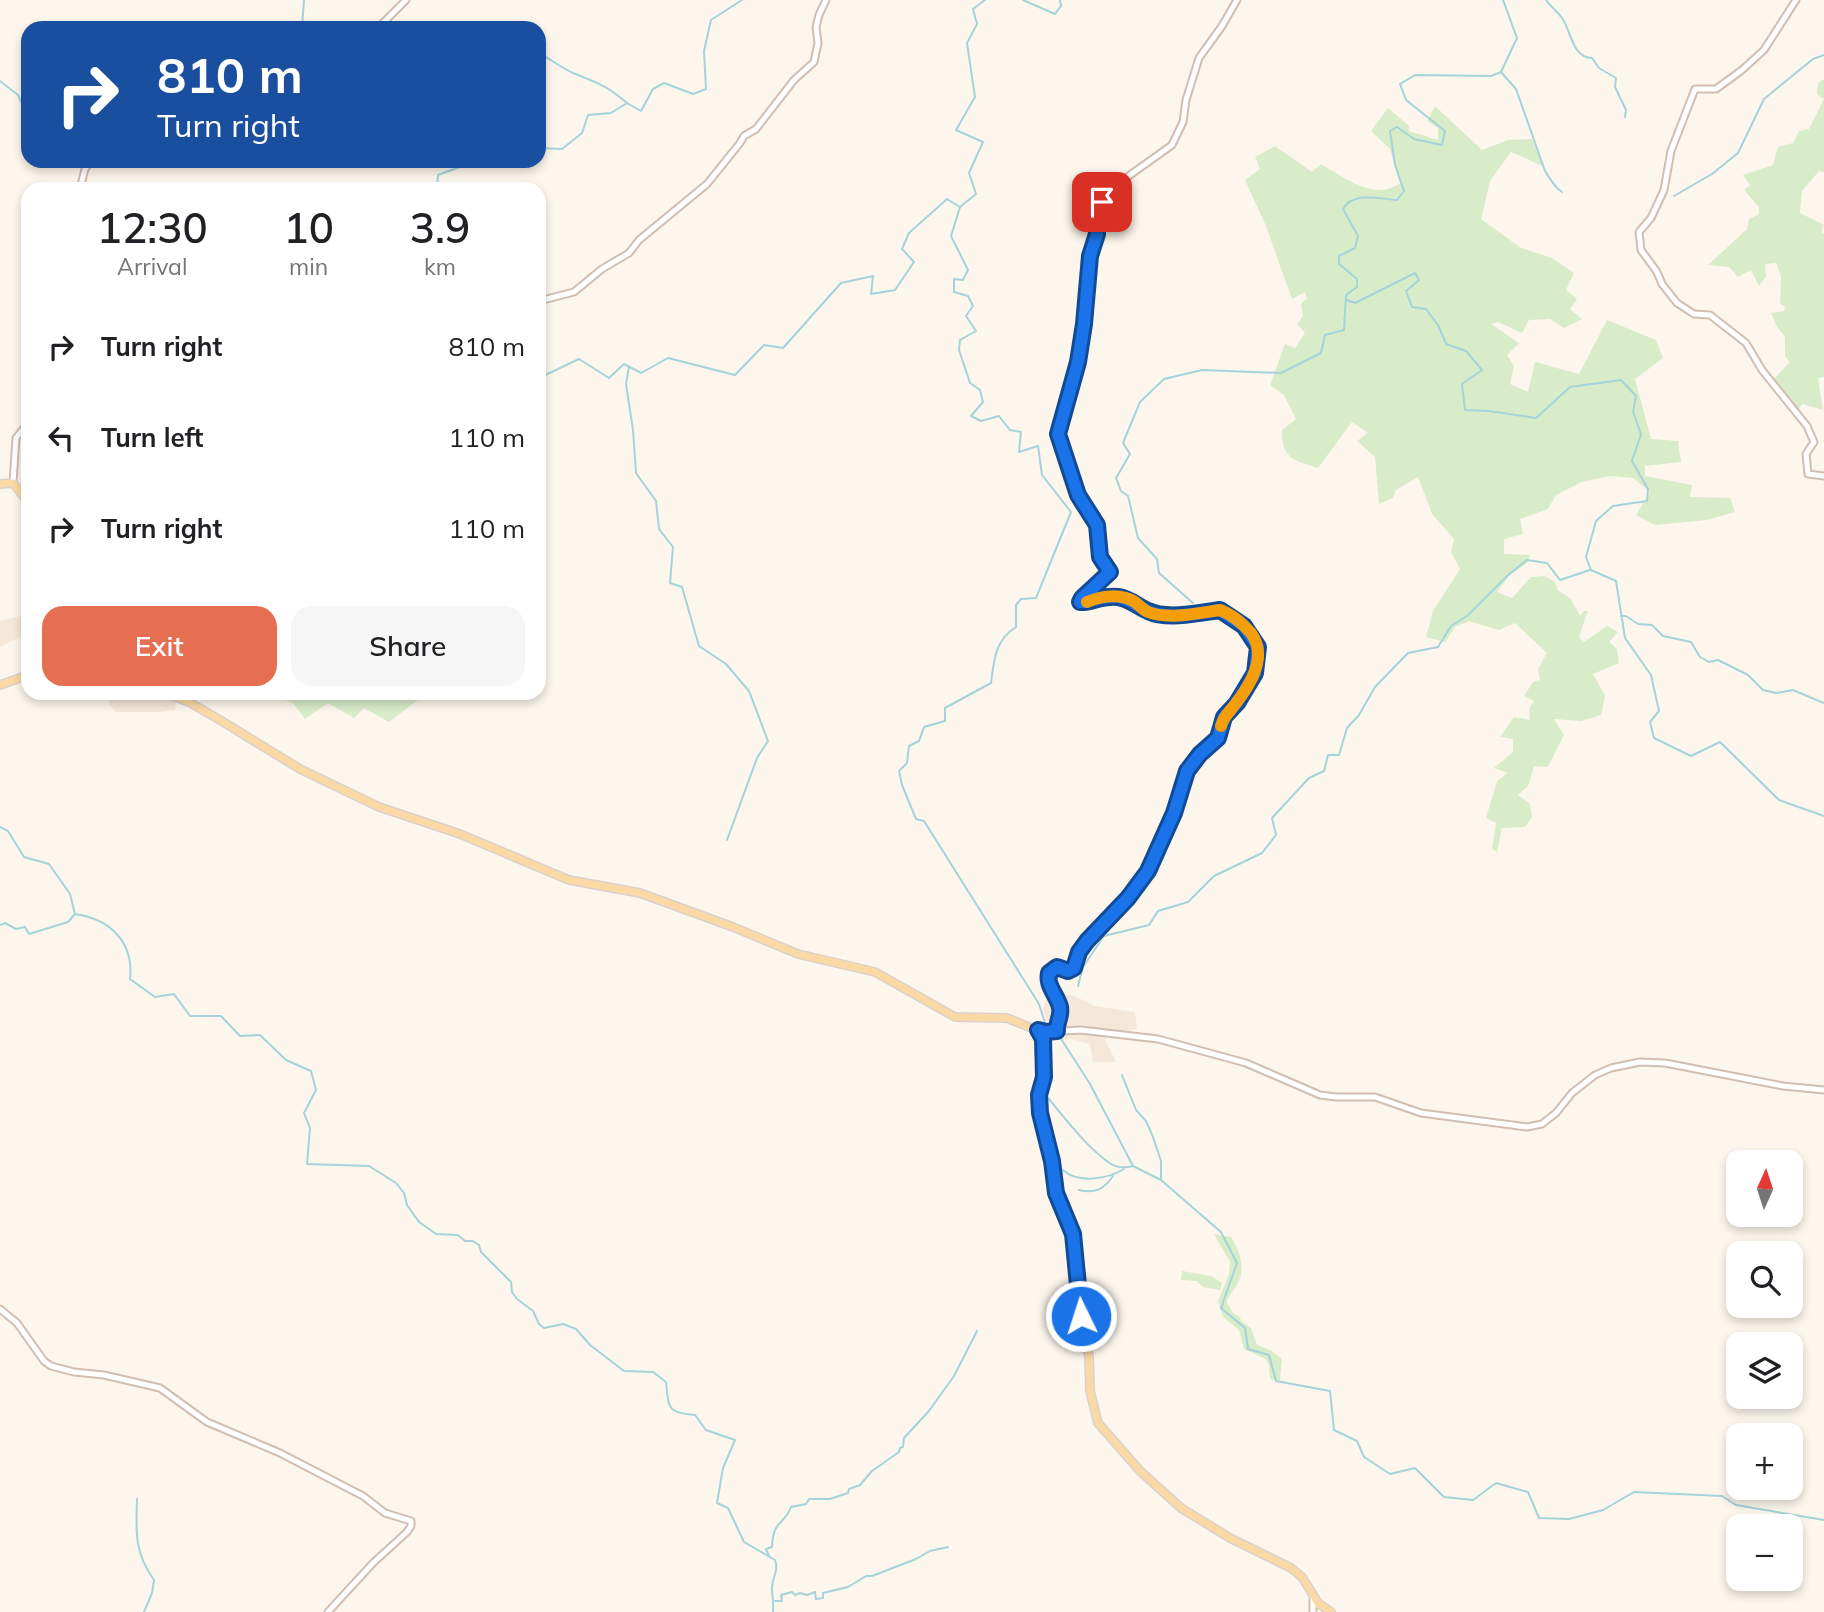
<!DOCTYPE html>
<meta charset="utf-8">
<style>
body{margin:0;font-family:Mulish,sans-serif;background:#f6f6f6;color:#202124;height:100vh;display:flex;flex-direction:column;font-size:26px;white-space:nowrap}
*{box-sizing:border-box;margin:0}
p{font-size:23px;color:#757577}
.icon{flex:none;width:38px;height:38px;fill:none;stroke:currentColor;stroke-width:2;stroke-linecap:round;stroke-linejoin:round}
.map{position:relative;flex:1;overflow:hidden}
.details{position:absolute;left:21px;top:182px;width:525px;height:518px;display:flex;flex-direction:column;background:#fff;border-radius:21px;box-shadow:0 4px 10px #0003}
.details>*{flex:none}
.banner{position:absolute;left:21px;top:21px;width:525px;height:147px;border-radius:21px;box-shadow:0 4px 10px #0003;background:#1a4fa0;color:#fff;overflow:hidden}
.needle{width:46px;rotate:3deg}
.buttons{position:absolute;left:1726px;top:1150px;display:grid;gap:14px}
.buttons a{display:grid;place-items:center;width:77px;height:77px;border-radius:14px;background:#fff;box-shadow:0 4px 10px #0003;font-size:35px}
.pin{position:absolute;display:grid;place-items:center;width:60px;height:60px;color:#fff;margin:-30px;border-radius:14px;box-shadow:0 4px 10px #0006}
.me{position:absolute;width:77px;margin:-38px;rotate:356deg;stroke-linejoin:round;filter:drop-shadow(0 0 5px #0008)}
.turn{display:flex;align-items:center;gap:24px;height:147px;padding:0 21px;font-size:32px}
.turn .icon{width:91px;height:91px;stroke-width:2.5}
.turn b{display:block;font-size:49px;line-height:60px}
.eta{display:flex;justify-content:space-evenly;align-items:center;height:119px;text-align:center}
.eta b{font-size:42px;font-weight:600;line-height:49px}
.cta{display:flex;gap:14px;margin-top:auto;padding:14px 21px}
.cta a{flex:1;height:80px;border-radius:21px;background:#e76f51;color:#fff;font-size:28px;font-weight:600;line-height:80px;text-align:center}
.cta a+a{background:#f6f6f6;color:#202124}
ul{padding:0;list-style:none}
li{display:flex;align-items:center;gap:21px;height:91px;padding:0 21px}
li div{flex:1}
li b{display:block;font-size:26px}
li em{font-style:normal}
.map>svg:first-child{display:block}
.residential{fill:#f5e8da}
.green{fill:#d8ecc9}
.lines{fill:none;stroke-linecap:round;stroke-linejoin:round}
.stream{stroke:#a5d3da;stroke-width:2}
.minor-casing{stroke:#d1beb0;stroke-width:9}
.major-casing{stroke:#dad1cd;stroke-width:10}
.minor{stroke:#fff;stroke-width:5}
.major{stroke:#fbd9a5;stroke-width:7}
.route-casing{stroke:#114b97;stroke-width:18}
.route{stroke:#1a73e8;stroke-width:12}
.slow{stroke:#f59e0b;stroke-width:12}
</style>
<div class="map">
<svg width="1824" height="1612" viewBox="0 0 1824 1612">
<rect width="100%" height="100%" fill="#fdf6ec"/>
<g class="residential">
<polygon points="28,614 28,633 0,647 0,621"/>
<polygon points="103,693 177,693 175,710 159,712 115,712"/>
<polygon points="1048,992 1072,995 1095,1006 1135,1012 1137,1028 1105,1039 1116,1062 1093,1062 1090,1044 1071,1039 1036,1042 1048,1023 1043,1011"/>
</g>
<g class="green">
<polygon points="1824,79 1824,172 1819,171 1802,191 1800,213 1824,225 1821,232 1824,234 1824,377 1818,378 1823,410 1802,404 1798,410 1783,393 1774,379 1790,362 1785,356 1785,337 1777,327 1771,313 1784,311 1785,307 1780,303 1781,277 1776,263 1765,264 1766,277 1759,286 1751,270 1738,277 1729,267 1708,265 1747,229 1749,219 1759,214 1759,207 1744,190 1750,185 1743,175 1773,165 1778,147 1793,143 1799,131 1809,129 1824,99 1817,94 1818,83"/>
<path d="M1435,106l47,44 26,-10 24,-1 11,27 -32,-14 -21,29 -9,38 40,29 31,10 22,15 -8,17 11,9 -7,10 12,10 -18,9 -14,-9 -21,1 -7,13 -24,-11 -7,2 28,19 -12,12 7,11 -4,18 18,8 7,-30 44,12 28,-54 49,20 7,18 -28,21 16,60 27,2 3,21 -36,4v10l47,9 -2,12 40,1 5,14 -28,8 -52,5 -19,-10 14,-23 -17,-14 -23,-2 -28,6 -26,13 -8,14 -28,10 3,15 -19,5v15l26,1 -2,7 -19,14 -12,16 15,6 19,-21 14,-1 10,6 3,8 13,9 9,17 4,-5h4l-9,26 5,5 23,-16 11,6 -9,10 8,7 2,14 -26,11 12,22 -4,19 -20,6 -27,-2 10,16 -16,32 -14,-1 -6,20 -10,9 12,9 2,13 -7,10 -23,1 -5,24 -5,-3 4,-26 -10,-5 11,-37 11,-8 -14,-5 19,-16v-13l-13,-2 14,-20 16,3 -1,-11 5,-8 -10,-5 9,-14 7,-2 -2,-11 9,-16 -32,-30 -16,7 -30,-9 -14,6 -10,15 -19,-5 7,-26 27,-42 -9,-17 3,-13 -22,-25 -14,-37 -22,13 -3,8 -14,6 -4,-47 -18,-16 11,-8 -16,-11 -34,46c-25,-8 -36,-9 -36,-38l14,-11 -12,-24 -14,-10 15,-41 10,4 10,-15 -8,-9 6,-8 -2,-12 6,-6 -2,-6 -13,7 -26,-73 -21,-46 15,-11 -5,-12 20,-11 37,26 9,-8c23,13 53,38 79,19l-10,-34 -19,-18 17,-23 21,18v5l29,9v-12l-11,-7z"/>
<polygon points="271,693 427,693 389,722 364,708 354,718 328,703 305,719 294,704"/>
<path d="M1214,1234l17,3c10,15 16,35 4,51 -5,6 -7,8 -8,15l6,10 7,4 1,4 10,7 6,17 15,6 10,8 -2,22 -10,-2 -1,-13 -3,-7 -22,-10 -5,-19 -16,-13 -5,-16 11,-27 1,-12z"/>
<polygon points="1182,1271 1211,1276 1222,1283 1220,1290 1203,1287 1197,1281 1181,1280"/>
</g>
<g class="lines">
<g class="stream">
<polyline points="1023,0 1055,14 1061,6 1060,0"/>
<path d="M1503,0l14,38 -16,34 15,17 29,82c5,8 10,17 17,21"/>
<path d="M1546,0c5,7 11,11 16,18 9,12 10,40 30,40l7,10 17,10 -1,9 11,23 -1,7"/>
<polyline points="302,28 304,0"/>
<path d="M539,53c11,6 23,15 34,20 25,10 33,12 54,30"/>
<polyline points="0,81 18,95 25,111 28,113"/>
<polyline points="539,148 562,149 582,133 588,115 611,113 627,103 641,111 653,89 664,83 693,94 706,89 704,51 711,20 742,0"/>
<polyline points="494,161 510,166 512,161"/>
<polyline points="437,189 438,175 476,161"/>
<polyline points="1674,196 1712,174 1738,153 1764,99 1813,59 1824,55"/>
<path d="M960,207l-9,29 17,34 -5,10 -9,-1v13l14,4 5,10 -7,10 10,15 -16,9 -1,10 11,33 10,7 3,12 -12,14 10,5 18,-5 11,14 11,2 -2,20 19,-6 4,29 29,37 -35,86 -15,1 -5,6v22c-21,13 -22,33 -25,56l-46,25v13l-21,6 -5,14 -10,5 -2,17 -8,8 3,14 14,34 8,2 115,183 8,25"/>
<polyline points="1346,300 1355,303 1415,273 1419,280 1406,291 1412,307 1426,309 1438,325 1446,344 1466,351 1482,370 1462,384 1465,410 1489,411 1536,418 1570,387 1621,380 1636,396 1633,412 1641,434 1632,461 1648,489 1647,501 1613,506 1596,521 1586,557 1591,570 1616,581 1625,638 1651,675 1659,711 1650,722 1654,738 1691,756 1720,742 1779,800 1824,816"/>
<polyline points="629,367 626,384 633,430 636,473 656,501 659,529 673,547 670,583 682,587 699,646 726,664 749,691 768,741 757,758 727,840"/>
<polyline points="539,378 579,359 609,378 624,364 641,373 668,358 735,375 764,345 783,348 841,283 873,276 871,294 895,290 914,262 902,249 909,233 947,199 960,207 976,194 969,173 983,142 956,130 975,97 967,43 977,24 973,9 985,0"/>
<path d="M1193,603l-34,-30 -2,-14 -19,-21 -10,-42 -7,-5 -5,-13 14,-24 -7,-11 17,-41 24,-23 38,-9 79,3 40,-20 4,-18 19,-5 2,-35 11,-8v-8l-18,-15v-8l16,-8 3,-12 -15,-27c10,-18 37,-10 54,-9l7,-9 -9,-26 -5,-34 7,-4 17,12 28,6 3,-14 -39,-31 -6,-16 15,-9 76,1 10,-4"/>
<polyline points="1621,616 1626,616 1638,624 1652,625 1663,636 1691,642 1700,657 1709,662 1718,660 1748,675 1763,690 1776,693 1793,690 1824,703"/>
<path d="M0,827l8,4 16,26 25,7 21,30 5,20c35,5 59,28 55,65l25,18 19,-3 16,22h31l19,20 20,-1 26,25 25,11 5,19 -12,23 6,15 -3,36 62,2 27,17 8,10 3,12 12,17 17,12 22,1 7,6h8l6,4 2,7 30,30 1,10 5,7 16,12 6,13 5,4 19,-4 13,5 14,16 34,26 29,1 13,10c3,25 0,31 29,33l11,15 29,10 -12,28 -6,35 11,5 16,34 31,18c4,12 -3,17 -3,28 0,9 2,15 1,24"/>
<polyline points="0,925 5,923 16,929 25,927 29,934 68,922 75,914"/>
<polyline points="1078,986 1083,967 1104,936 1149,925 1158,911 1188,902 1214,876 1262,853 1276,835 1272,818 1309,778 1324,771 1328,755 1339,755 1347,728 1359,715 1375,687 1408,653 1438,647 1451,626 1467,616 1507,576 1527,560 1547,563 1560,580 1590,570"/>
<polyline points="1058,1034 1090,1084 1133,1166 1161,1180 1221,1232 1237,1263 1221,1308 1245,1328 1248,1349 1269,1355 1276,1381 1330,1391 1334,1430 1357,1441 1364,1457 1390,1474 1415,1468 1444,1497 1473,1500 1496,1483 1528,1492 1539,1518 1569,1519 1603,1510 1634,1492 1722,1496 1736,1505 1824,1520"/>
<polyline points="1122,1075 1136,1110 1146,1121 1153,1137 1161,1161 1161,1180"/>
<path d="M1044,1093c18,22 44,56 67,71 7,4 14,4 22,2"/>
<path d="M1063,1170c15,14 45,9 61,-1"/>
<path d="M1079,1190c16,4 25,-1 34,-14"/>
<path d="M137,1499c-1,33 -3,53 17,81l-2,13 -8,19"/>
<path d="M769,1556l-3,-7 6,-2c1,-28 12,-21 19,-40l15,-3 3,-5h21l18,-6 1,-4 11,-4 12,-14 27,-19 1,-4 3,-1 1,-9 25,-27 25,-35 23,-45"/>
<polyline points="775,1601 782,1601 781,1595 792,1592 795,1595 800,1593 807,1595 815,1592 816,1599 823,1598 823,1593 848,1587 866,1576 872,1576 916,1559 930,1551 948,1547"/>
</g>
<defs>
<g id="minor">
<polyline points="1796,0 1764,50 1742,70 1716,89 1695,89 1671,151 1664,190 1651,218 1639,232 1641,250 1657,272 1662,284 1677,303 1694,314 1710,315 1746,343 1762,370 1807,426 1814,442 1806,454 1808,474 1824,476"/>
<polyline points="378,28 406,0"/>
<polyline points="80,189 85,169 91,161"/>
<polyline points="539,301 574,292 602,269 629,253 639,240 707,184 740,143 744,136 756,129 794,80 814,62 818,43 816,27 819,15 826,0"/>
<polyline points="13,483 16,438 28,423"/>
<polyline points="1038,1030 1045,1032 1081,1030 1158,1039 1246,1063 1320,1095 1336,1097 1375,1097 1421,1113 1527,1127 1542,1124 1556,1113 1572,1093 1595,1075 1611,1068 1640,1062 1665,1063 1783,1086 1824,1090"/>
<path d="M1057,1031c-1,-8 5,-14 3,-23 -3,-16 -22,-29 -3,-41l11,4 6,-3 5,-16 8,-11 54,-59 33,-70 5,-21 10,-24 29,-29 6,-21 13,-14 18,-31 3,-28 -14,-18 -20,-15 -31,4 -41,-3 -22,-13 -13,-2h-17l-16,6 -4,-1 2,-4 28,-26 -10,-15 -3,-12v-20l-19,-30 -20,-61 4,-18 10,-27 8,-36 9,-73 1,-24 8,-30 -2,-11 13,-25 63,-45 11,-23 3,-22 13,-42 23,-32 15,-26"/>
<polyline points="0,1309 17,1323 44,1361 51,1366 74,1372 104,1375 160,1388 207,1422 280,1453 363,1496 385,1513 411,1521 411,1526 407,1532 373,1563 328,1612"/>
<polyline points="1313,1612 1313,1598"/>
</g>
<g id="major">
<polyline points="0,484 13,483 28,502"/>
<polyline points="0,685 28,675"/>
<polyline points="165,693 189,702 225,723 300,769 379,807 460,834 569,880 640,893 733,927 798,954 875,972 955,1017 1007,1018 1041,1032 1043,1039 1044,1077 1039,1091 1040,1113 1052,1162 1057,1193 1071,1229 1074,1243 1081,1322 1089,1356 1090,1391 1098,1423 1140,1471 1181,1508 1230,1538 1291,1568 1302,1577 1318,1603 1331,1612"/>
</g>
</defs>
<use href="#minor" class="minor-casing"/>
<use href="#major" class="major-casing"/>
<use href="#minor" class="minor"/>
<use href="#major" class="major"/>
</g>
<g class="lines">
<defs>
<path id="route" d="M1081,1316l-8,-82 -17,-41 -4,-32 -12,-48 -1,-18 5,-18 -1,-38 -5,-9 7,2 12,-1c-1,-8 5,-15 3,-24 -3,-12 -14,-21 -11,-34l8,-6 11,4 6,-3 5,-16 8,-11 41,-43 20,-27 26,-58 13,-42 13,-17 18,-16 6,-21 13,-14 18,-30 3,-26 -14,-21 -24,-16c-20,3 -53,10 -72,1 -12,-5 -17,-12 -30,-14 -17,-2 -27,6 -38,5l2,-4 28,-26 -10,-15 -3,-32 -19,-30 -20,-61 20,-72 6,-38 6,-68 7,-22 -1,-19 6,-13"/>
</defs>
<use href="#route" class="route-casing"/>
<use href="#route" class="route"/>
<path class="slow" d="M1087,602c14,-6 34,-9 48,0 4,3 8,8 13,10 20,8 52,1 72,-2 11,4 23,14 31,23 17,23 0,51 -15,70 -6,9 -12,12 -15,23"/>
</g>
</svg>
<div class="buttons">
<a><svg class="needle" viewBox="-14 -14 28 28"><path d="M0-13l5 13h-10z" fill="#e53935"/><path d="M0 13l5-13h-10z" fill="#757577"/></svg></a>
<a><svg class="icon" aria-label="search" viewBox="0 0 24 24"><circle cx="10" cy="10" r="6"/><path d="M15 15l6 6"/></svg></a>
<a><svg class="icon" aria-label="layers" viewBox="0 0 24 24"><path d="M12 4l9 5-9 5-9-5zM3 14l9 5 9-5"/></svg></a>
<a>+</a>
<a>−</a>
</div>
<div class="pin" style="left:1102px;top:202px;background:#d93025"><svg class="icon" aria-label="arrive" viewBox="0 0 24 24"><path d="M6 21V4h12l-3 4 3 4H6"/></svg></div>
<svg class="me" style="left:1081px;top:1316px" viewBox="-20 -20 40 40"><circle r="17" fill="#1a73e8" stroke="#fff" stroke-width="3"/><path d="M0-11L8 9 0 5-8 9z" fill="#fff"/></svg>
<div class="banner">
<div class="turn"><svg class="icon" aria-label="right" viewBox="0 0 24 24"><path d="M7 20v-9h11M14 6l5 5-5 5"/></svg><div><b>810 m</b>Turn right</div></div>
</div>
<section class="details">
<div class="eta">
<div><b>12:30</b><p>Arrival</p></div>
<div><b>10</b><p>min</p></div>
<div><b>3.9</b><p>km</p></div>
</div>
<ul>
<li><svg class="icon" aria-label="right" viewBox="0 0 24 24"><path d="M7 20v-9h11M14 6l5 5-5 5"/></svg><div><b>Turn right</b></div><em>810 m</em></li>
<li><svg class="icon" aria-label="left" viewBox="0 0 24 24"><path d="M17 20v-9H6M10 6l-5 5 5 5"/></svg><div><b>Turn left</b></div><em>110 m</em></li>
<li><svg class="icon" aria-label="right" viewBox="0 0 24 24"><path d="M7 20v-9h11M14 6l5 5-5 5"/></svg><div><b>Turn right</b></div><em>110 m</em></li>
</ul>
<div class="cta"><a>Exit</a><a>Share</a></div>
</section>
</div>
